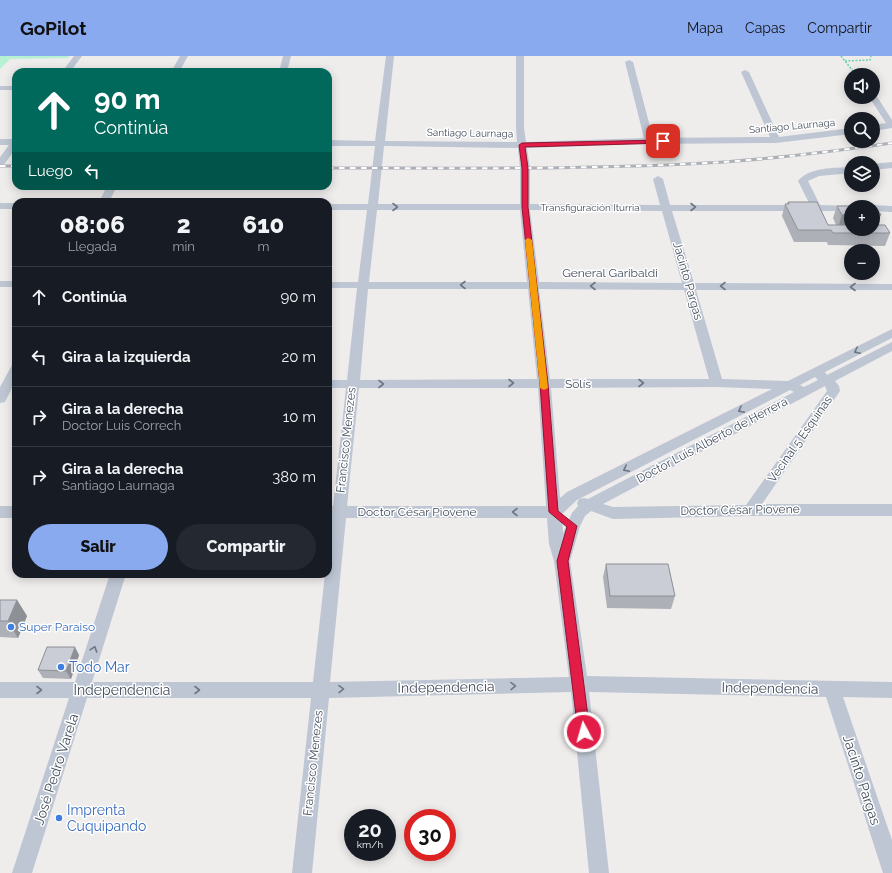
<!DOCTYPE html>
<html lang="es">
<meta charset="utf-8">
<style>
body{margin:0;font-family:Raleway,sans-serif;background:#242831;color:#f1f3f6;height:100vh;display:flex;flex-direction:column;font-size:15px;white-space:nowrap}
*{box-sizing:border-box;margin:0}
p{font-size:13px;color:#9ea1a6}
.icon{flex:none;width:22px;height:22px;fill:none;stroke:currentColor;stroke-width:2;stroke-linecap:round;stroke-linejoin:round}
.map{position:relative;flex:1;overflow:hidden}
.details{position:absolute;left:12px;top:142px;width:320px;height:380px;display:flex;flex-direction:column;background:#171b24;border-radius:12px;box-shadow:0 2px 10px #0003}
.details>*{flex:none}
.guide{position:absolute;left:12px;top:12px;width:320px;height:122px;border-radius:12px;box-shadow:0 2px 10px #0003;background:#00695c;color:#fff;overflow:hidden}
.controls{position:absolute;left:844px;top:12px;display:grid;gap:8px}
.controls a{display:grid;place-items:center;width:36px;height:36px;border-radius:50%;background:#171b24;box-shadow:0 2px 10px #0003;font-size:20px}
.speed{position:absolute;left:344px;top:753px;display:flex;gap:8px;font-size:20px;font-weight:700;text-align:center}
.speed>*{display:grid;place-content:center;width:52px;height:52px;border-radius:50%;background:#171b24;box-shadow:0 2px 10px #0003;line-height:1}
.speed small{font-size:10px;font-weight:400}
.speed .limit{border:6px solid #d22;background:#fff;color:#111}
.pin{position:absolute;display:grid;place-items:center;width:34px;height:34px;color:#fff;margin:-17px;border-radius:8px;box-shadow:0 2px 6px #0006}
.me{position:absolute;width:44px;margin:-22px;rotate:354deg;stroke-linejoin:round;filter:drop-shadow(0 0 3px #0008)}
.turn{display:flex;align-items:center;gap:14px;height:84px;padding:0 16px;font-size:18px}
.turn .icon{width:52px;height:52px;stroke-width:2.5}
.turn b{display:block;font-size:28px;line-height:34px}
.then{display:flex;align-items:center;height:38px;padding:0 16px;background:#0003;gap:8px;font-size:15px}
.eta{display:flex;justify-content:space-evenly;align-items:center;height:68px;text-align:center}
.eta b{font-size:24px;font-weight:800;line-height:28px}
.primary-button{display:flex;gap:8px;margin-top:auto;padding:8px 16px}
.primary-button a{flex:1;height:46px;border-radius:24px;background:#8aaaf0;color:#111;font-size:16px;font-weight:800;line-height:46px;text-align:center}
.primary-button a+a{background:#242831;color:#f1f3f6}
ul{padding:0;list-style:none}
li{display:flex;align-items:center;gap:12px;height:60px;padding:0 16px;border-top:1px solid #363941}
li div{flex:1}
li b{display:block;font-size:15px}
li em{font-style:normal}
header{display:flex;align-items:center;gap:24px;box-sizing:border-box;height:56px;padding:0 20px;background:#8aaaf0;color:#111}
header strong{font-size:19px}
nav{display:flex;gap:22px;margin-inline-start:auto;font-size:14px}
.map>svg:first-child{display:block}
.green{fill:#b6f1d4}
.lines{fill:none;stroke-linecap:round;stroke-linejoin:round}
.path{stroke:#6cd1ac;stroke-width:1.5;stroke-dasharray:2 1.5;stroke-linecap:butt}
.minor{fill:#bec6d3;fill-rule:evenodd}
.rail-casing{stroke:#aeb0b7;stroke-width:3}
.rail{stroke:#fff;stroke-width:2;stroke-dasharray:5.5;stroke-linecap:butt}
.wall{fill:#aeb0b7;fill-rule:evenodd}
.shaded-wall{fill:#8d9095}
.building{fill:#cacdd5;stroke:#8d9095}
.oneway{stroke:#6e7785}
.route{fill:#e11d48;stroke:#92132f}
.slow{fill:#f59e0b}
.shop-dot{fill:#3f7fe0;stroke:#fff;stroke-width:1.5}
.labels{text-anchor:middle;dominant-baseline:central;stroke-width:3;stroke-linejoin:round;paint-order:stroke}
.far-street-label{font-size:10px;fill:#434d5b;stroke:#fff}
.street-label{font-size:12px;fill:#434d5b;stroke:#fff}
.shop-label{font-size:12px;fill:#366cbe;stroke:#fff;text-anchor:start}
.near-shop-label{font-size:14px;fill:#366cbe;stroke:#fff;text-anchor:start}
.near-street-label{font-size:14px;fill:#434d5b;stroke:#fff}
</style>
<header>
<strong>GoPilot</strong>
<nav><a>Mapa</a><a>Capas</a><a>Compartir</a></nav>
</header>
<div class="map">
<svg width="892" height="817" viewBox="0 0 892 817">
<rect width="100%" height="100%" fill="#efecec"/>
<polygon class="green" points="0,0 69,0 68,2 10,3 0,13"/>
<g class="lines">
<g class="path">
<polyline points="841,0 856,19"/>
<polyline points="845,5 870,4 871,0"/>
</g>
<g class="minor">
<polygon points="74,0 82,0 70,16 62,16"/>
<polygon points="180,0 188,0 179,16 171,16"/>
<polygon points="283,0 291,0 287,16 279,16"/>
<path d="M386,0h8l-9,85 132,1 -1,-14v-72h8v72l2,14 118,-4 -19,-76 4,-2 4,2 20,76 117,-1 -29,-65 4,-2 4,2 30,65 72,-9v6l-75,9 -127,1 -122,4 3,20v36l130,1 -7,-26 5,-3 5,3 7,26h140l-12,-24c11,-14 37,-13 53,-14v6l-32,3 -11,5 12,24 35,1v1h-4v4h-179l22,72 198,1v6h-196l26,89 66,2 104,-52v9l-67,34 2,3 65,-33v9l-57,30 4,5 1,5 -78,113h130v12h-142l-137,3 -22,-8 -6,5 -5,10 -10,35 17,115 305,6v16l-49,-1 49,143v33h-9l-1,-3 -56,-173 -237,-5 20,181h-20l-18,-181 -242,6 -17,175h-20l19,-175h-224l-55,175h-20l57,-175h-69v-16h75l35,-108h16l-34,108h221l12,-108h3v-25l3,-31h-3v-12h5l13,-118h-18v-8h19l10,-92h-29v-6h30l9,-72h-39v-6h40l7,-58h-47v-6l47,1zM384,90l134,2 2,20v36h-142zM377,154h143l7,72h-158zM530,154l132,1 20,72 -143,-1zM368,233h160l9,90 -177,1zM539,233l145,1 25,89h-159zM815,321l3,3 -14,7 -4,-2zM825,330l2,5 -81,114 -133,2 -10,-3zM717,331l55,2 -205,103 -7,6 -9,-110zM359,332h179l8,118h-199zM790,334l4,2 -206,107 -4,-1 -5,1 -2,4 1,3 -6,7 -9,20 -1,-19 15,-14zM346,462h201l2,26 5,17 15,116 -239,5z"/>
<rect x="0" y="30" width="16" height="4"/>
<polygon points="873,38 876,39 892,64 892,72 873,75 873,69 886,67 869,41 873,41"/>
<polygon points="0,83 16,83 16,92 3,110 0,111 0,101 9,89 0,89"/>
<polygon points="892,106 892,112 873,114 873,108"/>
<polygon points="107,130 117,130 109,146 99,146"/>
<rect x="0" y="147" width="16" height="6"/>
<polygon points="873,149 892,150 892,156 873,155 873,151 869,151"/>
<rect x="0" y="225" width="16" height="6"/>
<polygon points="16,308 16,324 5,346 0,347 0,331 12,309"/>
<rect x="0" y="450" width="16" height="12"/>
</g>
<defs>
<g id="rail">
<polyline points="0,110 16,110"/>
<path d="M328,112c132,0 264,2 396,-6 56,-4 112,-11 168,-19"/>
</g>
</defs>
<use href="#rail" class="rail-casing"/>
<use href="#rail" class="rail"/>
</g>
<g class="wall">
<path d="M788,146h29l11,23h8l-3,-7 4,-12h38l6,9 -4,10h8l5,8 -5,13 -57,-1 -1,-3h-33l-12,-26 3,-12h2zM851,151h22v22h-22z"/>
<polygon points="606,508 675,540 671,553 607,552 603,521"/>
<polygon points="0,544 17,544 27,560 18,582 0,581"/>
<polygon points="79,599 71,623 43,622 38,614"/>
</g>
<g class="shaded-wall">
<polygon points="850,158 846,170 838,172 842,159"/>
<polygon points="17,544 27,560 18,582 8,565"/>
<polygon points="75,591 79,599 71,623 66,615"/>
</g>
<g class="building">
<polygon points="788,146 817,146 828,169 851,169 851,173 873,173 873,169 885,169 890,177 833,177 831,174 798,174 785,148 789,148"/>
<polygon points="837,150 875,150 881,159 873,159 873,151 851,151 851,158 842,159"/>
<polygon points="606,508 668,508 675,540 610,540"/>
<polygon points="0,544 17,544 8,565 0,565"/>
<polygon points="47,591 75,591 66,615 38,614"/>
</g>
<defs><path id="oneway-chevron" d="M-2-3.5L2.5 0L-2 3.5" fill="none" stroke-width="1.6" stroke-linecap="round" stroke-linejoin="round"/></defs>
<g class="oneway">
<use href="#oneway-chevron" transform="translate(395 151)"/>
<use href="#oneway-chevron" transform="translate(693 151)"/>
<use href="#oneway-chevron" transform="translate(463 229) rotate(180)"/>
<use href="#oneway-chevron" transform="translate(593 230) rotate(-180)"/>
<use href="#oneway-chevron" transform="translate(723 230) rotate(-180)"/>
<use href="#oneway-chevron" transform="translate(853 231) rotate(-180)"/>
<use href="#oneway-chevron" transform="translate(857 295) rotate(153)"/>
<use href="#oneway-chevron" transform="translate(511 327)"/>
<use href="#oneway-chevron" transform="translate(641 327)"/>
<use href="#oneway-chevron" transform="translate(381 328)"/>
<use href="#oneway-chevron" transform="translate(741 354) rotate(153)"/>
<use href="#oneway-chevron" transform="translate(626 413) rotate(153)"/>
<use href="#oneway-chevron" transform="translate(515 456) rotate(-180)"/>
<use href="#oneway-chevron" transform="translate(94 593) rotate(-72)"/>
<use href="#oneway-chevron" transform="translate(513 630) rotate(-1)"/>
<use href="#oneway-chevron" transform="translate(341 633) rotate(-1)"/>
<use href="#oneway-chevron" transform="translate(39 634)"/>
<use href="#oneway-chevron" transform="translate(197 634)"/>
</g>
<polygon class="route" points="663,84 665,84 665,87 525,91 528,112 528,151 548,328 558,455 577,470 568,505 590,676 588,679 584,681 580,679 578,676 557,505 567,471 549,456 540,328 522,151 522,112 519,89 522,87"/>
<polygon class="slow" points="528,182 532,184 548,332 544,334 540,332 525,184"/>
<g class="shop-dot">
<circle cx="11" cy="571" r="4"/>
<circle cx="61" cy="611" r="4"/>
<circle cx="59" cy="762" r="4"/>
</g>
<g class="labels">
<g class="far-street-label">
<text transform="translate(792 70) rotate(-5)">Santiago Laurnaga</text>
<text transform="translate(470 77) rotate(1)">Santiago Laurnaga</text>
<text x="590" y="151">Transfiguración Iturria</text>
</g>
<g class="street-label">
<text x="610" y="217">General Garibaldi</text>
<text transform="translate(688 225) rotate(74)">Jacinto Pargas</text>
<text x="578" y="328">Solís</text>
<text transform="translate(800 383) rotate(-55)">Vecinal 5 Esquinas</text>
<text transform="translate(346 384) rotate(-84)">Francisco Menezes</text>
<text transform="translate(712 384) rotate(-28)">Doctor Luis Alberto de Herrera</text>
<text transform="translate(740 454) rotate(-1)">Doctor César Piovene</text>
<text x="417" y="456">Doctor César Piovene</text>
<text transform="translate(313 707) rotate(-84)">Francisco Menezes</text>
</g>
<g class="shop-label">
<text x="19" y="571">Super Paraiso</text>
</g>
<g class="near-shop-label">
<text x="69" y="611">Todo Mar</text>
<text x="67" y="754">Imprenta<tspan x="67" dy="16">Cuquipando</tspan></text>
</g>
<g class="near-street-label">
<text transform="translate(446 631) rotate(-1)">Independencia</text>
<text transform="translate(770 632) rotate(1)">Independencia</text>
<text x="122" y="634">Independencia</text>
<text transform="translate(56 713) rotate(-72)">José Pedro Varela</text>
<text transform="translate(862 724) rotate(72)">Jacinto Pargas</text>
</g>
</g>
</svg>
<div class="controls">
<a><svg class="icon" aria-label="sound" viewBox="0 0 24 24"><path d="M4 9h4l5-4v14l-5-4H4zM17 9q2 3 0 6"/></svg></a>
<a><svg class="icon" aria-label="search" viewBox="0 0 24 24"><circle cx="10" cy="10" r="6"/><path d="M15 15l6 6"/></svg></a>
<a><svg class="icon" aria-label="layers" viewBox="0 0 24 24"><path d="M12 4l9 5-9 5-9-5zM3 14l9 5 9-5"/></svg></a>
<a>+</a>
<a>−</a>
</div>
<div class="speed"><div>20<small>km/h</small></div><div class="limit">30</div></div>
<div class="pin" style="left:663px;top:85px;background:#d93025"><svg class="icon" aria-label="arrive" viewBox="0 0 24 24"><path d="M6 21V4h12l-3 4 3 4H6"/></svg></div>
<svg class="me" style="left:584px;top:676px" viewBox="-20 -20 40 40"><circle r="17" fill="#e11d48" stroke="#fff" stroke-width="3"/><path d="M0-11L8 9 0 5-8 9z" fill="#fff"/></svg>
<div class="guide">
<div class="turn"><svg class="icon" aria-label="ahead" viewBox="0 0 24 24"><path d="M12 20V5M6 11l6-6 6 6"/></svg><div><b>90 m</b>Continúa</div></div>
<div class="then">Luego<svg class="icon" aria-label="left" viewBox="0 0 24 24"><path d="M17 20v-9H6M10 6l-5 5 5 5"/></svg></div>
</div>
<section class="details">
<div class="eta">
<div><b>08:06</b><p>Llegada</p></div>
<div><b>2</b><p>min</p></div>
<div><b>610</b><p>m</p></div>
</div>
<ul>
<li><svg class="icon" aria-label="ahead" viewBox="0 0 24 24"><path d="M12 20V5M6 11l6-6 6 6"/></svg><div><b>Continúa</b></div><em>90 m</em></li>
<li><svg class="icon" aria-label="left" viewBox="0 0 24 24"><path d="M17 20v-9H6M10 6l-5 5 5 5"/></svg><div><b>Gira a la izquierda</b></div><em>20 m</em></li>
<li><svg class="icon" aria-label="right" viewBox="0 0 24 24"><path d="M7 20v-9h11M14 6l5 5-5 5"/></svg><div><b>Gira a la derecha</b><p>Doctor Luis Correch</p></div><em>10 m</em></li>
<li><svg class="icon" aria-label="right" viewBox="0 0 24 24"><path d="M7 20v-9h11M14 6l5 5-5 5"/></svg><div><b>Gira a la derecha</b><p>Santiago Laurnaga</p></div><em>380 m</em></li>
</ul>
<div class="primary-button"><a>Salir</a><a>Compartir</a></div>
</section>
</div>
